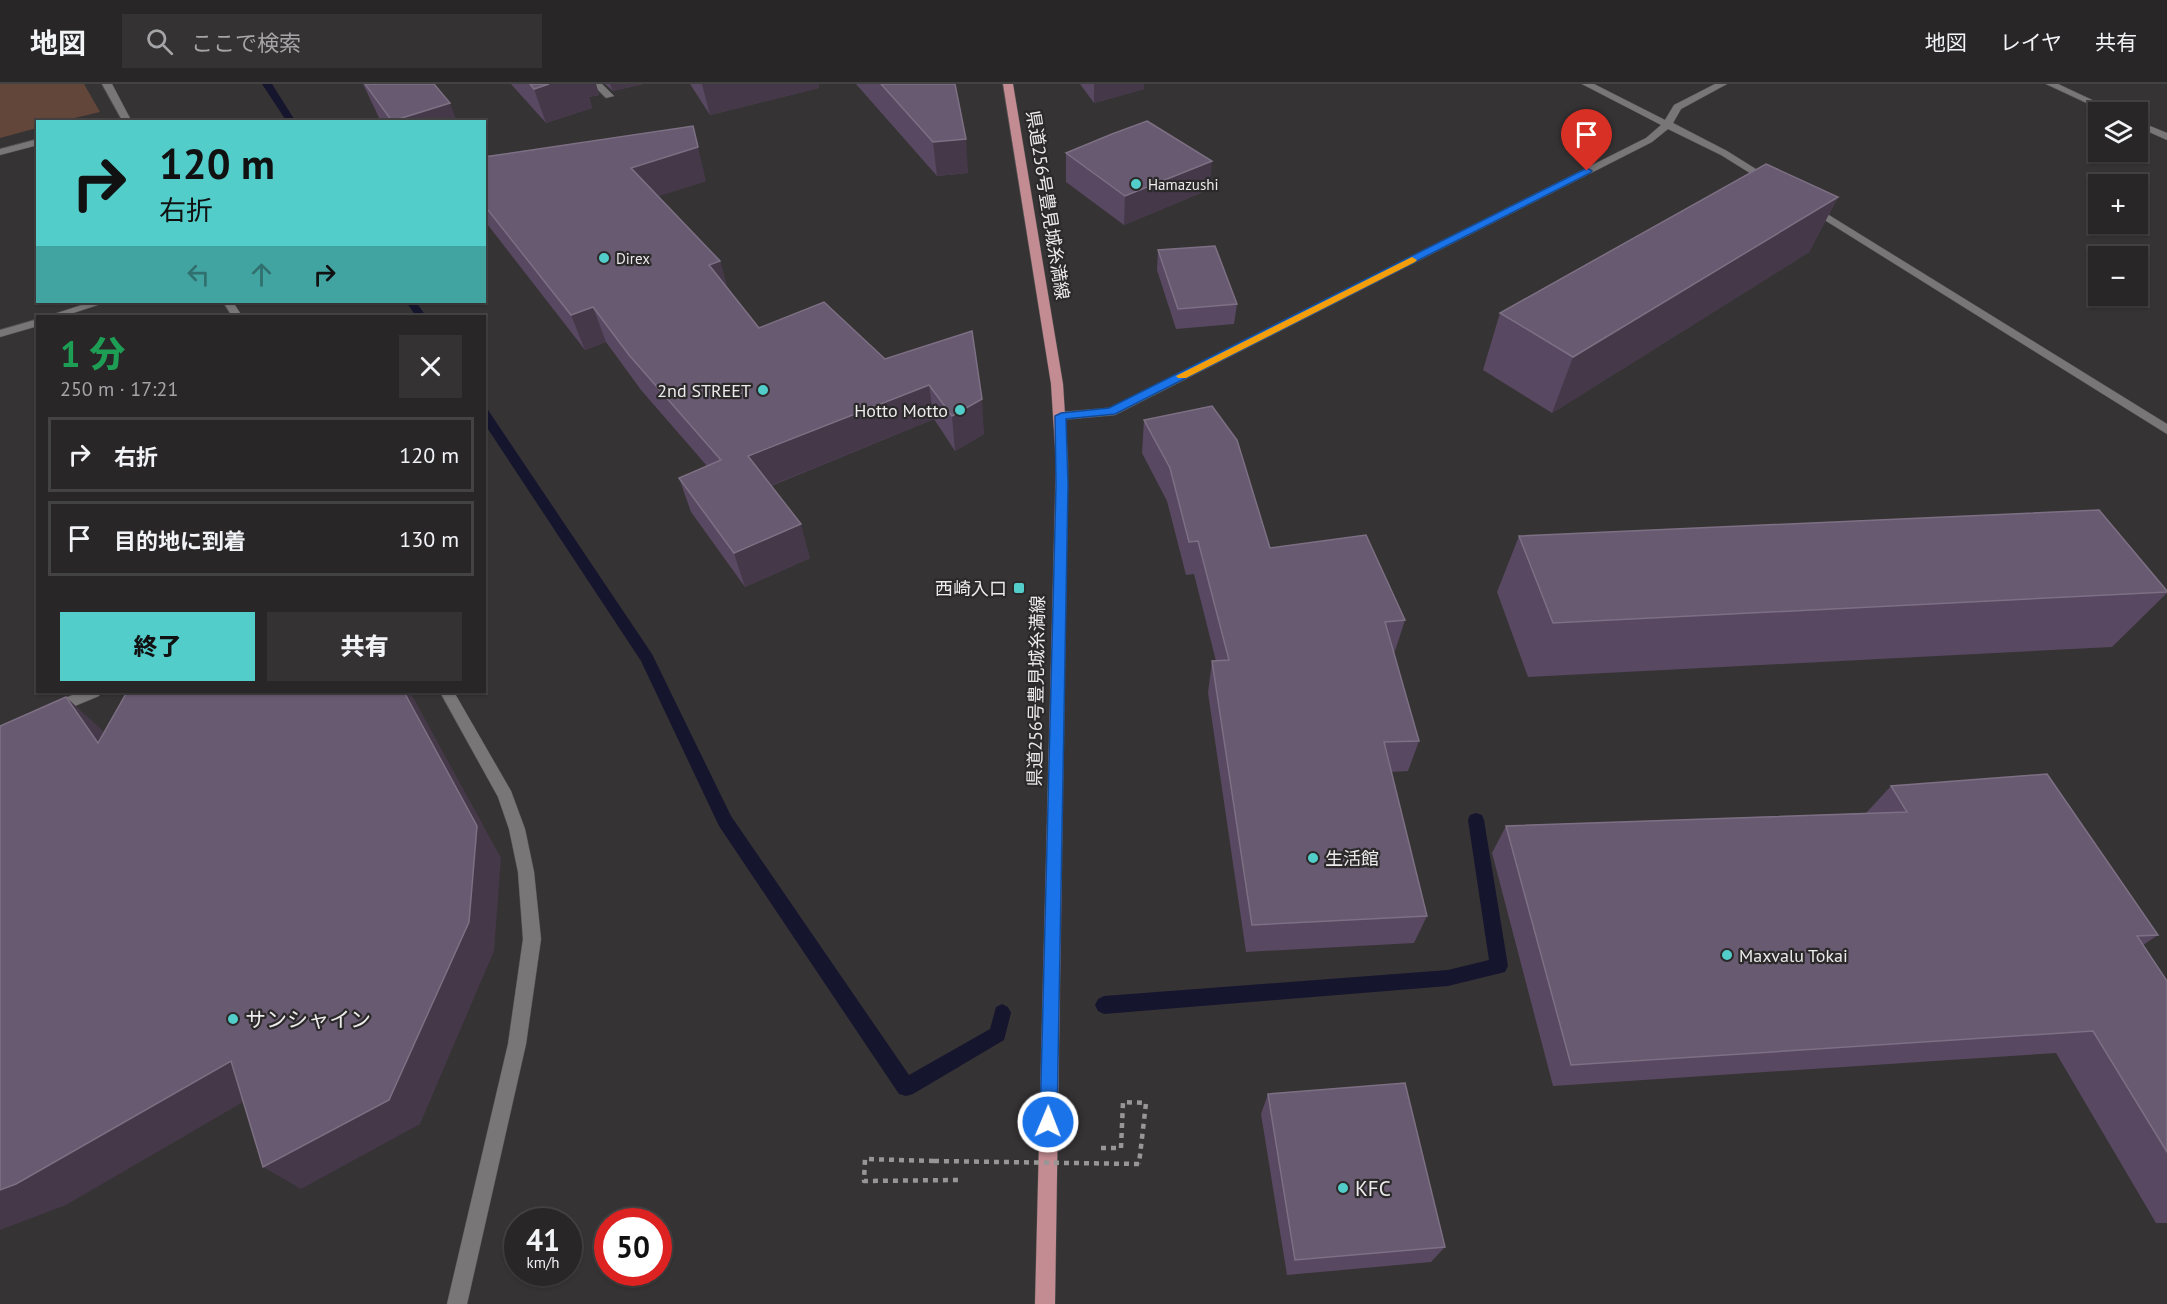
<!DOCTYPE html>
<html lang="ja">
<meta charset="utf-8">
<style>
body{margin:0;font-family:"PT Sans","Noto Sans JP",sans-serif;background:#343233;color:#f1f3f6;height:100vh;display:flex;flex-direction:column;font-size:22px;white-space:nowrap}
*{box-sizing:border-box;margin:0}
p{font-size:20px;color:#a5a5a7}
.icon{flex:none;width:33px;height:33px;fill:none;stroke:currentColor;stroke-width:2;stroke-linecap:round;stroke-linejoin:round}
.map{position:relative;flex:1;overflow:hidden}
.drawer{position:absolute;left:36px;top:231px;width:450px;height:378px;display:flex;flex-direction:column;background:#282627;border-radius:0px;box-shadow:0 2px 4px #0004,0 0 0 2px #444344}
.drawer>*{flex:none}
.guide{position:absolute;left:36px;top:36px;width:450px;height:183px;border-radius:0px;box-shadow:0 2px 4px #0004,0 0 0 2px #444344;background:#53cdca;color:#111;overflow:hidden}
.controls{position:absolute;left:2088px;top:18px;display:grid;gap:12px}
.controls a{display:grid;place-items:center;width:60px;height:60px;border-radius:0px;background:#282627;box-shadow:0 2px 4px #0004,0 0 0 2px #444344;font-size:30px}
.speed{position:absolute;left:504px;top:1124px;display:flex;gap:12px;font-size:30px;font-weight:700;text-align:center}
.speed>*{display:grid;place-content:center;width:78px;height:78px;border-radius:50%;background:#282627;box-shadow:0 2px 4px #0004,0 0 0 2px #444344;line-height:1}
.speed small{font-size:15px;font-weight:400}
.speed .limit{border:9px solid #d22;background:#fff;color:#111}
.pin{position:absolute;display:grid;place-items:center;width:51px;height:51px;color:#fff;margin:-62px -26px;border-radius:50% 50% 50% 0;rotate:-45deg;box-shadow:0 0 6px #0007}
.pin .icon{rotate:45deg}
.me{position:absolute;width:66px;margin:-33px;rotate:1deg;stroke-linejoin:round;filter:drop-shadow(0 0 4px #0008)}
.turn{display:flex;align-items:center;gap:21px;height:126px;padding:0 24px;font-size:27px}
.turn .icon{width:78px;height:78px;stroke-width:2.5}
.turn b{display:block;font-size:42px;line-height:51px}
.lanes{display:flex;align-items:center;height:57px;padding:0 24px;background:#0003;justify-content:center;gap:30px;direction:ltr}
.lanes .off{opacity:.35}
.round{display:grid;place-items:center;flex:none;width:63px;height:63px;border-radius:0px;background:#343233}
.headline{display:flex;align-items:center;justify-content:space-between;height:102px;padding:0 24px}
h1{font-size:36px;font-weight:800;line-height:45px;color:#1e9e55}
.action{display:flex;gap:12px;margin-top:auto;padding:12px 24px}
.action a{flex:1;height:69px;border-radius:0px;background:#53cdca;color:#111;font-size:24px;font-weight:800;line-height:69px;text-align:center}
.action a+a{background:#343233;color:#f1f3f6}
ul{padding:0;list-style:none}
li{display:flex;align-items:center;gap:18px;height:75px;margin:0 12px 9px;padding:0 12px;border:3px solid #444344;border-radius:0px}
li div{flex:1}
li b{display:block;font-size:22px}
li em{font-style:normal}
header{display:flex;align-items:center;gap:36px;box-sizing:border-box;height:84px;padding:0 30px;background:#282627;border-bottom:2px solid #444344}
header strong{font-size:28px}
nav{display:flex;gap:33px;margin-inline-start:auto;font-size:21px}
.search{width:420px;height:54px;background:#343233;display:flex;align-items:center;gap:15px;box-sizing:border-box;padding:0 21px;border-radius:0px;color:#a5a5a7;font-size:22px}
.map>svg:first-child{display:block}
.green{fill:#63463a}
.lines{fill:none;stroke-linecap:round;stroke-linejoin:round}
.stream{fill:#16152e;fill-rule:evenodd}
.minor-casing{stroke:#535152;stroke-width:1}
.major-casing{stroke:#535152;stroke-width:1}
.path{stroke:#989697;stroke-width:4.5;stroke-dasharray:5 5;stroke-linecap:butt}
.minor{fill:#797678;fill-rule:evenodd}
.major{fill:#c38c92;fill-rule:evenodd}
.path-bridge{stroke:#989697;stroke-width:4.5;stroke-dasharray:5 5;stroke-linecap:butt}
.wall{fill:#584861}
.shaded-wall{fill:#443849}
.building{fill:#685a70;stroke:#7d7084;stroke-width:1.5}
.route{fill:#1a73e8;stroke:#114b97;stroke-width:1.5}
.slow{fill:#f59e0b}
.poi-dot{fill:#53cdca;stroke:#2b292a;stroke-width:2}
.labels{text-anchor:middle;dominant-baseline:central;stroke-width:4.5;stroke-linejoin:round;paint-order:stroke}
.far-poi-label{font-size:15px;fill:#edebec;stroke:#2b292a;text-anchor:start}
.street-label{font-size:18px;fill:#edebec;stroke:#2b292a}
.poi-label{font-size:18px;fill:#edebec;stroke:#2b292a;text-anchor:end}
.near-poi-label{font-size:21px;fill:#edebec;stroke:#2b292a;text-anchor:start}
</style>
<header>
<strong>地図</strong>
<div class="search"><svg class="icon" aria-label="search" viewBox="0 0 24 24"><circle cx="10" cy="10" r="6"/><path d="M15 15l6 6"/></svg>ここで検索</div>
<nav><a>地図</a><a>レイヤ</a><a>共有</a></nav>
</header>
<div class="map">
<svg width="2167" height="1220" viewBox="0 0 2167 1220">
<rect width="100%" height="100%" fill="#363334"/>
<polygon class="green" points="0,0 84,0 100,28 62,37 38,38 37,44 0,54"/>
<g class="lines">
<g class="stream">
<polygon points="262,0 272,0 296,38 287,38"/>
<polygon points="406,218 416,218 426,232 416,232"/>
<polygon points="484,325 488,326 652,570 731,732 909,991 990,945 996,923 1002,920 1008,923 1011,929 1004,956 913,1010 906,1012 899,1010 719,742 641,577 484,339"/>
<polygon points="1476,729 1482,731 1484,736 1508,882 1505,888 1448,902 1104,930 1098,927 1095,921 1098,915 1104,912 1448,886 1489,876 1468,736 1470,731"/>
</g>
<defs>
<g id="minor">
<polygon points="102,0 112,0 132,38 123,38"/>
<polygon points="592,0 602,0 614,12 606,14"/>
<polygon points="1582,0 1594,0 1665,36 1674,21 1715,0 1727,0 1681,25 1673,39 1727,67 1775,97 1766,99 1721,71 1668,45 1652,58 1115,331 1061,336 1055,332 1061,328 1109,324 1646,54 1661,41"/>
<polygon points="2046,0 2058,0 2118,28 2106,28"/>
<polygon points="2138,37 2167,49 2167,56 2138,43"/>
<polygon points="38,55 38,61 0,71 0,65"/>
<polygon points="1811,120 2167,340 2167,350 1807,125 1806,123"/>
<polygon points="91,218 107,218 64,232 48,232"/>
<polygon points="223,218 233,218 242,232 232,232"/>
<polygon points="38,235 38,242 0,253 0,246"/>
<polygon points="80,608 101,608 99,612 58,629 48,629 45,625 48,621"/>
<polygon points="440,608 454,608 511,707 525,745 534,788 541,855 526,960 467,1220 447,1220 508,960 523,855 518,788 509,745 498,713"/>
</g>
<polygon id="major" points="1003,0 1013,0 1063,300 1068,378 1055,1220 1035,1220 1056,378 1051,300"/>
</defs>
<use href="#minor" class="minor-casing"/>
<use href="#major" class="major-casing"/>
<g class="path">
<polyline points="1101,1064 1121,1064 1123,1018 1146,1019 1139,1080"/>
<polyline points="934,1077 865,1075 864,1097 958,1096"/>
</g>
<use href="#minor" class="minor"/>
<use href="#major" class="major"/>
<polyline class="path-bridge" points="934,1077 1139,1080"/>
</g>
<g class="wall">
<polygon points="363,0 434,0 457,38 381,38"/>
<polygon points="511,0 596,0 599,11 589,13 592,24 546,39"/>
<polygon points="605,0 643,0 613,7"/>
<polygon points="690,0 818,0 819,4 710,31"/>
<polygon points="856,0 955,0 968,89 937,92"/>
<polygon points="1080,0 1144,0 1144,5 1094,19"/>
<polygon points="1066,69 1210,105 1124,141 1066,98"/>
<polygon points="484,73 706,97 658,112 720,177 727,203 759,244 885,275 972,247 984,350 955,367 934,335 771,402 810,474 745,503 691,428 679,394 707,382 641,306 606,258 585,266 484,136"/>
<polygon points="1838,113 1809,168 1552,329 1483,286 1500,229"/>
<polygon points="1158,166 1237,220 1234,240 1176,245 1157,186"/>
<polygon points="1144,336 1270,464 1405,536 1395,567 1394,568 1419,657 1408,687 1391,688 1427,832 1414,859 1246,868 1208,609 1212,577 1216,577 1194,490 1186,491 1167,417 1142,369"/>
<polygon points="1519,452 2167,507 2167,509 2112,563 1528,593 1497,508"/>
<polygon points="1891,702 2158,851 2143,861 2167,897 2167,1139 2156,1139 2056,969 1553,1002 1492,769 1506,742 1866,729"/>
<polygon points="1268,1010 1445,1163 1431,1178 1287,1191 1261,1030"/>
</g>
<g class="shaded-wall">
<polygon points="549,0 596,0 599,11 589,13 592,24 546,39 534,5"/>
<polygon points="610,0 643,0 613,7"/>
<polygon points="702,0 818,0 819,4 710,31"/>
<polygon points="1094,0 1144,0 1144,5 1094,19"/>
<polygon points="450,19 457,38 392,37"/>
<polygon points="693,42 706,97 641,118 631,84"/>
<polygon points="966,55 968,89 937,92 933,58"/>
<polygon points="1212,77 1210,105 1124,141 1125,112"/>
<polygon points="1838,113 1809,168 1552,329 1573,273"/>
<polygon points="720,177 729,212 709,181"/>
<polygon points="593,223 606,258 585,266 571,231"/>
<polygon points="929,301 934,335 757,407 748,372"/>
<polygon points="982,315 984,350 955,367 952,332"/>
<polygon points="801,440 810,474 745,503 734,469"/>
<polygon points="404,608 410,608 501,774 494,867 420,1040 301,1105 263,1083"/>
<polygon points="66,613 103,647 134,692 98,659"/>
<polygon points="231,977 269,1003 66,1121 0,1146 0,1106"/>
</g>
<g class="building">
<polygon points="365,0 434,0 450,19 392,37"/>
<polygon points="530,0 549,0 534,5"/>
<polygon points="881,0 955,0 966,55 933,58"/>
<polygon points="1147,37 1212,77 1125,112 1066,69 1112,50"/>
<polygon points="693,42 698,63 631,84 720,177 709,181 759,244 824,218 885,275 972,247 982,315 952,332 929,301 748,372 801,440 734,469 679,394 721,376 629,271 593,223 571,231 484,121 484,73"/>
<polygon points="1766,80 1838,113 1573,273 1500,229"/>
<polygon points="1215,162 1237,220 1178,225 1158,166"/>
<polygon points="1212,322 1237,356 1270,464 1366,451 1405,536 1385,538 1419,657 1384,658 1427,832 1252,841 1212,577 1229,576 1198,457 1189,458 1170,384 1144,336"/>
<polygon points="2099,426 2167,507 2167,508 1553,539 1519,452"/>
<polygon points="127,608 404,608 477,742 469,838 389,1016 263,1083 231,977 16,1100 0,1106 0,642 66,613 98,659"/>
<polygon points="2047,690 2158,851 2137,852 2167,897 2167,1068 2093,947 1571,981 1506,742 1907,728 1891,702"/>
<polygon points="1405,999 1445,1163 1295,1176 1268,1010"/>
</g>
<polygon class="route" points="1587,84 1592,87 1590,89 1115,330 1066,335 1068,401 1057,1038 1055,1044 1048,1046 1042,1044 1040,1038 1056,401 1055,332 1061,329 1109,324"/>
<polygon class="slow" points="1412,173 1417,176 1415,178 1186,294 1178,294 1176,292"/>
<g class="poi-dot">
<circle cx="1136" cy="100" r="6"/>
<circle cx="604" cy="174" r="6"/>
<circle cx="763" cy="306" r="6"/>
<circle cx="960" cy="326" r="6"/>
<rect x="1013" y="498" width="12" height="12" rx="3"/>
<circle cx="1313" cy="774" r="6"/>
<circle cx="1727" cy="871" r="6"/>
<circle cx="233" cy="935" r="6"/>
<circle cx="1343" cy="1104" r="6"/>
</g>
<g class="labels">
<g class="far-poi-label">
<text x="1148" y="100">Hamazushi</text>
<text x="616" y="174">Direx</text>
</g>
<g class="street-label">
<text transform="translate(1048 121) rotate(81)">県道256号豊見城糸満線</text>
<text transform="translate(1036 607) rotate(-89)">県道256号豊見城糸満線</text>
</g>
<g class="poi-label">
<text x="751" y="306">2nd STREET</text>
<text x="948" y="326">Hotto Motto</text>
<text x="1007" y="504">西崎入口</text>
<text x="1325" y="774" text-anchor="start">生活館</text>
<text x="1739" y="871" text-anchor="start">Maxvalu Tokai</text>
</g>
<g class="near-poi-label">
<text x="245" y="935">サンシャイン</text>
<text x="1355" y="1104">KFC</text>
</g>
</g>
</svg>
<div class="controls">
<a><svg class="icon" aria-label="layers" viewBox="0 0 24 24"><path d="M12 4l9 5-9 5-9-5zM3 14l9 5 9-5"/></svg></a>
<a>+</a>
<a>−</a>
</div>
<div class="speed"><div>41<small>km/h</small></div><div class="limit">50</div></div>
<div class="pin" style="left:1587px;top:87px;background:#d93025"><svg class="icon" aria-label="arrive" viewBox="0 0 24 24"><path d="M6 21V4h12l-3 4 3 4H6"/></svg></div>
<svg class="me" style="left:1048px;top:1038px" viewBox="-20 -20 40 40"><circle r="17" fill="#1a73e8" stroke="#fff" stroke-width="3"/><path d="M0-11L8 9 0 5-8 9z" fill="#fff"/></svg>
<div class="guide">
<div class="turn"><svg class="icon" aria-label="right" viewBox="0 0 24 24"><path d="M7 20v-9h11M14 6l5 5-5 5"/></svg><div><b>120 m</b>右折</div></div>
<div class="lanes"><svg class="icon off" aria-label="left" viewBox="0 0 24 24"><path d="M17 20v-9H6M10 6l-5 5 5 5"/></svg><svg class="icon off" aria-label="ahead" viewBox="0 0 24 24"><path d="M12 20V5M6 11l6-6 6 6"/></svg><svg class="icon" aria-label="right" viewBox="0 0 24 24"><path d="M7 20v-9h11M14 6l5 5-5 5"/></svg></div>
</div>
<section class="drawer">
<div class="headline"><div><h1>1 分</h1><p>250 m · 17:21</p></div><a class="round"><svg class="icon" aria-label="close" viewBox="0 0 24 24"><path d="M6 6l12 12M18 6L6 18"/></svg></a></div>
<ul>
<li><svg class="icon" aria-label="right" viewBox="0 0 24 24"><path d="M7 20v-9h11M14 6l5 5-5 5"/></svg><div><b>右折</b></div><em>120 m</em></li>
<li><svg class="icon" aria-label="arrive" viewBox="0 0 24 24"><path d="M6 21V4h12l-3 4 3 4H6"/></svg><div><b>目的地に到着</b></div><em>130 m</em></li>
</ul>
<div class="action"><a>終了</a><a>共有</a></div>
</section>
</div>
